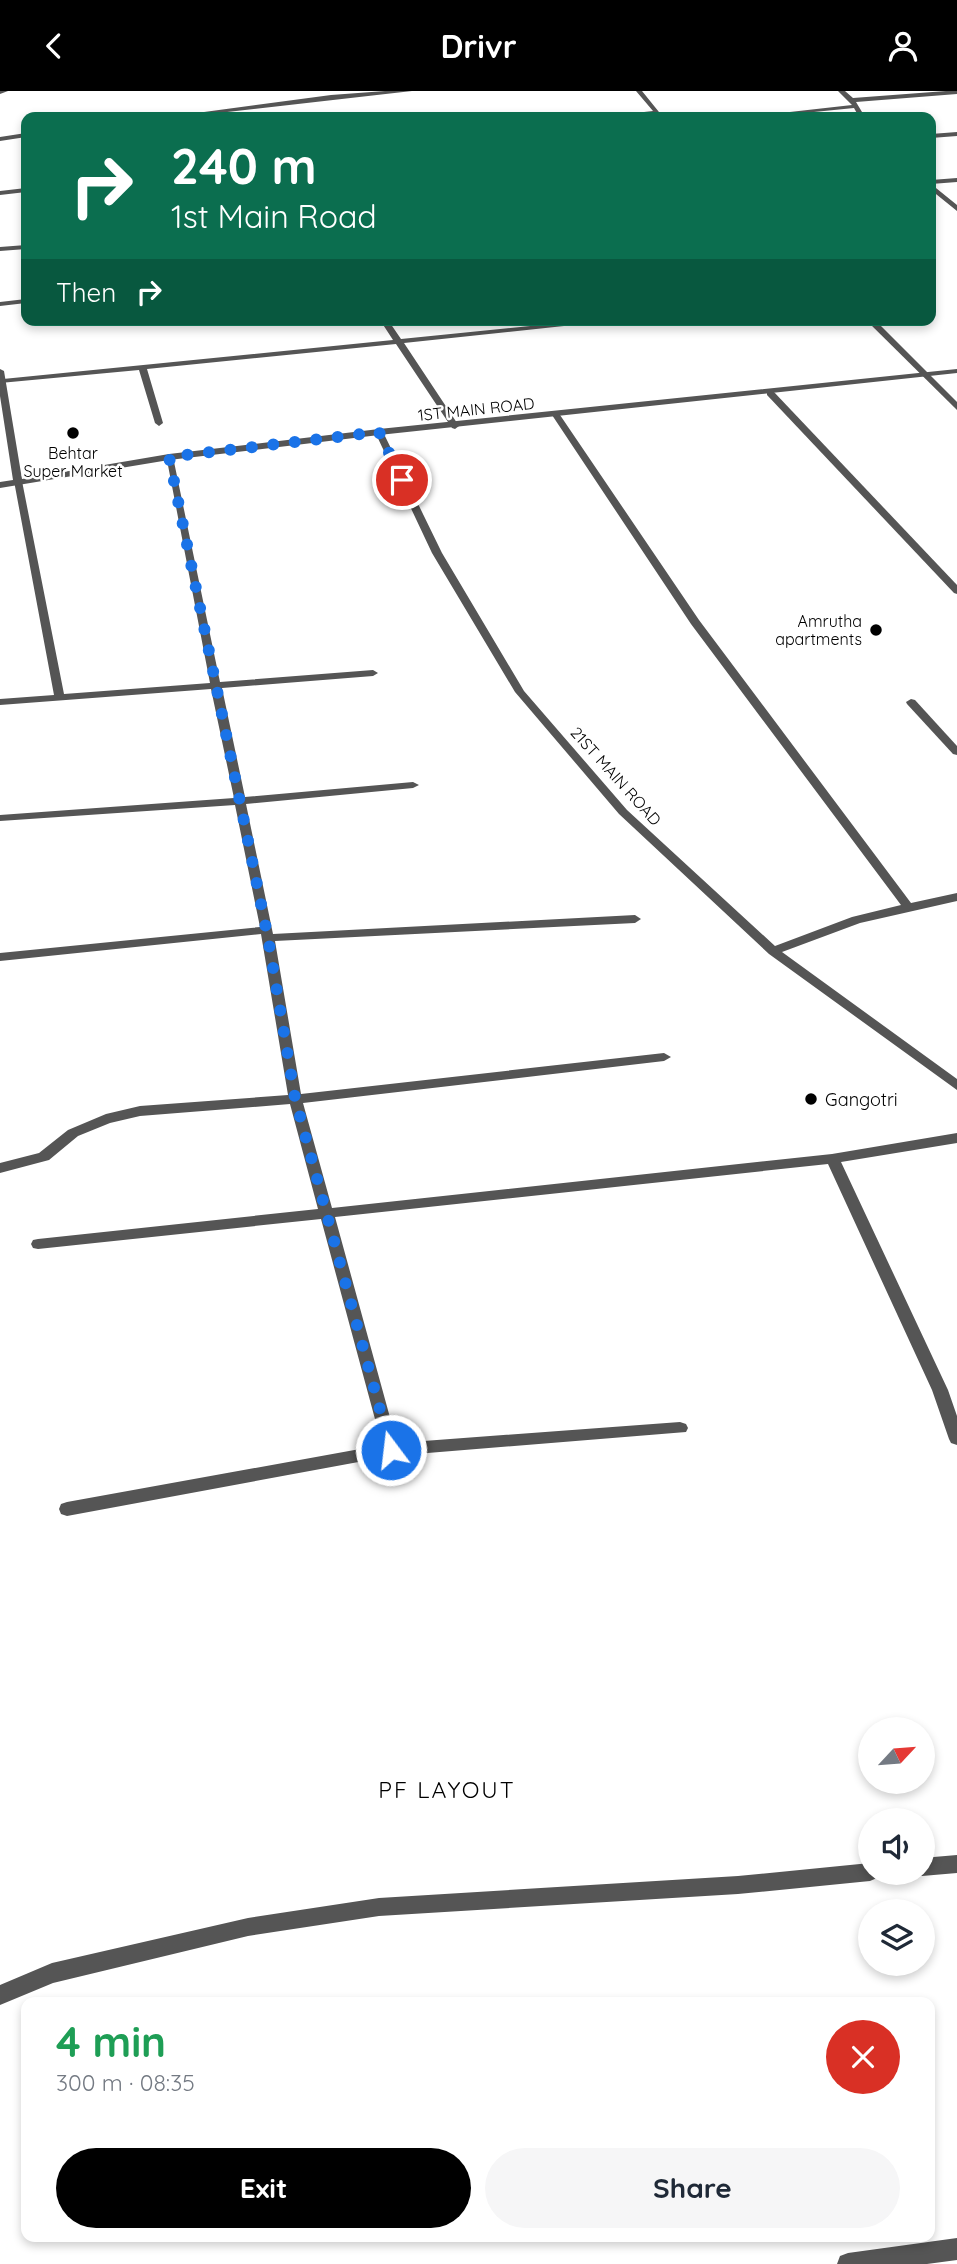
<!DOCTYPE html>
<meta charset="utf-8">
<style>
body{margin:0;font-family:Quicksand,sans-serif;background:#f6f6f7;color:#1f2937;height:100vh;display:flex;flex-direction:column;font-size:26px;white-space:nowrap}
*{box-sizing:border-box;margin:0}
p{font-size:23px;color:#747a83}
.icon{flex:none;width:38px;height:38px;fill:none;stroke:currentColor;stroke-width:2;stroke-linecap:round;stroke-linejoin:round}
.map{position:relative;flex:1;overflow:hidden}
.side{position:absolute;left:21px;top:1906px;width:914px;height:245px;display:flex;flex-direction:column;background:#fff;border-radius:14px;box-shadow:0 4px 10px #0003}
.side>*{flex:none}
.top-card{position:absolute;left:21px;top:21px;width:915px;height:214px;border-radius:14px;box-shadow:0 4px 10px #0003;background:#0b6e4f;color:#fff;overflow:hidden}
.needle{width:46px;rotate:64deg}
.controls{position:absolute;left:858px;top:1626px;display:grid;gap:14px}
.controls a{display:grid;place-items:center;width:77px;height:77px;border-radius:50%;background:#fff;box-shadow:0 4px 10px #0003;font-size:35px}
.pin{position:absolute;display:grid;place-items:center;width:60px;height:60px;color:#fff;margin:-30px;border:4px solid #fff;border-radius:50%;box-shadow:0 2px 7px #0007}
.me{position:absolute;width:77px;margin:-38px;rotate:345deg;stroke-linejoin:round;filter:drop-shadow(0 0 5px #0008)}
.turn{display:flex;align-items:center;gap:24px;height:147px;padding:0 35px;font-size:32px}
.turn .icon{width:91px;height:91px;stroke-width:2.5}
.turn b{display:block;font-size:49px;line-height:60px}
.then{display:flex;align-items:center;height:66px;padding:0 35px;background:#0003;gap:14px;font-size:26px}
.round{display:grid;place-items:center;flex:none;width:74px;height:74px;border-radius:37px;background:#f6f6f7}
.summary{display:flex;align-items:center;justify-content:space-between;height:119px;padding:0 35px}
h1{font-size:42px;font-weight:700;line-height:52px;color:#1e9e55}
.primary-button{display:flex;gap:14px;margin-top:auto;padding:14px 35px}
.primary-button a{flex:1;height:80px;border-radius:42px;background:#000;color:#fff;font-size:28px;font-weight:700;line-height:80px;text-align:center}
.primary-button a+a{background:#f6f6f7;color:#1f2937}
header{display:flex;justify-content:space-between;align-items:center;height:91px;padding:0 35px;background:#000;color:#fff;font-size:32px;font-weight:700}
.map>svg:first-child{display:block}
.lines{fill:none;stroke-linecap:round;stroke-linejoin:round}
.minor{fill:#555;fill-rule:evenodd}
.tertiary{fill:#555;fill-rule:evenodd}
.route{stroke:#1a73e8;stroke-width:12;stroke-dasharray:0 21.6}
.poi-dot{fill:#000;stroke:#fff;stroke-width:2.5}
.labels{text-anchor:middle;dominant-baseline:central;stroke-width:5;stroke-linejoin:round;paint-order:stroke}
.far-street-label{font-size:16px;fill:#000;stroke:#fff}
.far-poi-label{font-size:16px;fill:#000;stroke:#fff}
.poi-label{font-size:18px;fill:#000;stroke:#fff;text-anchor:start}
.near-neighbourhood-label{font-size:23px;letter-spacing:2px;fill:#000;stroke:#fff}
</style>
<header><svg class="icon" aria-label="back" viewBox="0 0 24 24"><path d="M15 5l-7 7 7 7"/></svg>Drivr<svg class="icon" aria-label="person" viewBox="0 0 24 24"><circle cx="12" cy="8" r="4"/><path d="M4 21q1-7 8-7t8 7"/></svg></header>
<div class="map">
<svg width="957" height="2173" viewBox="0 0 957 2173">
<rect width="100%" height="100%" fill="#fff"/>
<g class="lines">
<g class="minor">
<polygon points="0,0 8,0 0,3"/>
<polygon points="385,0 412,0 183,26 167,26 331,4"/>
<polygon points="636,0 642,0 663,26 659,26 656,23 599,26 653,20"/>
<polygon points="838,0 845,0 853,7 946,0 957,0 957,3 856,11 865,26 859,26 854,17 784,24 781,22 852,14"/>
<polygon points="957,41 957,45 931,47 931,43"/>
<polygon points="26,42 26,46 0,50 0,46"/>
<polygon points="957,87 957,91 931,93 957,114 957,120 931,99 931,89"/>
<polygon points="26,97 26,101 0,104 0,100"/>
<polygon points="26,154 26,158 0,160 0,156"/>
<polygon points="26,208 26,212 0,215 0,211"/>
<polygon points="380,229 388,229 401,248 590,229 620,229 404,252 459,335 455,338 452,337 396,253 147,278 163,332 159,335 155,332 139,279 0,292 0,288 3,288 393,249"/>
<polygon points="866,229 875,229 957,311 957,319"/>
<polygon points="767,300 773,300 957,494 957,503 954,502 767,304"/>
<polygon points="556,321 560,324 699,529 911,812 957,802 957,810 860,832 782,861 957,988 957,999 769,863 619,723 515,601 432,462 375,341 379,338 383,341 442,462 524,600 627,719 775,855 852,826 901,814 691,533 552,324"/>
<polygon points="166,364 173,366 220,591 373,579 378,582 373,585 222,597 245,706 413,691 419,694 413,697 246,713 273,843 635,824 641,828 635,832 275,850 301,1003 664,962 671,966 664,970 303,1012 332,1117 832,1063 957,1042 957,1052 841,1071 948,1299 957,1325 957,1354 951,1352 949,1348 932,1299 828,1073 335,1126 397,1352 680,1331 686,1333 688,1337 686,1341 391,1365 67,1425 61,1423 59,1418 61,1413 67,1411 382,1354 321,1128 38,1158 33,1157 31,1153 33,1149 38,1148 318,1118 290,1013 140,1025 110,1032 78,1045 49,1069 0,1082 0,1072 39,1062 68,1039 106,1023 140,1015 288,1004 261,843 0,870 0,862 260,836 235,714 0,730 0,724 234,707 211,598 0,614 0,608 54,604 14,390 18,387 22,390 64,603 210,592"/>
<polygon points="911,608 915,609 957,655 957,664 953,663 907,613 906,611"/>
<polygon points="957,1764 957,1782 922,1785 915,1782 922,1782 922,1767"/>
<polygon points="870,1772 870,1782 879,1782 877,1787 870,1790 738,1803 379,1825 248,1845 53,1892 0,1914 0,1894 52,1872 248,1827 379,1807 738,1785"/>
<polygon points="957,2147 957,2169 927,2173 837,2173 840,2165 848,2162"/>
</g>
<polygon class="tertiary" points="0,278 4,280 22,388 169,363 379,338 957,278 957,282 379,344 169,369 0,397 0,391 13,389 0,305"/>
</g>
<g class="lines">
<polyline class="route" points="391,1359 295,1007 268,847 169,366 379,341 402,389"/>
</g>
<g class="poi-dot">
<circle cx="73" cy="342" r="7"/>
<circle cx="876" cy="539" r="7"/>
<circle cx="811" cy="1008" r="7"/>
</g>
<g class="labels">
<g class="far-street-label">
<text transform="translate(476 318) rotate(-6)">1ST MAIN ROAD</text>
<text transform="translate(616 685) rotate(48)">21ST MAIN ROAD</text>
</g>
<g class="far-poi-label">
<text x="73" y="362">Behtar<tspan x="73" dy="18">Super Market</tspan></text>
<text x="862" y="530" text-anchor="end">Amrutha<tspan x="862" dy="18">apartments</tspan></text>
</g>
<g class="poi-label">
<text x="825" y="1008">Gangotri</text>
</g>
<g class="near-neighbourhood-label">
<text x="447" y="1698">PF LAYOUT</text>
</g>
</g>
</svg>
<div class="controls">
<a><svg class="needle" viewBox="-14 -14 28 28"><path d="M0-13l5 13h-10z" fill="#e53935"/><path d="M0 13l5-13h-10z" fill="#747a83"/></svg></a>
<a><svg class="icon" aria-label="sound" viewBox="0 0 24 24"><path d="M4 9h4l5-4v14l-5-4H4zM17 9q2 3 0 6"/></svg></a>
<a><svg class="icon" aria-label="layers" viewBox="0 0 24 24"><path d="M12 4l9 5-9 5-9-5zM3 14l9 5 9-5"/></svg></a>
</div>
<div class="pin" style="left:402px;top:389px;background:#d93025"><svg class="icon" aria-label="arrive" viewBox="0 0 24 24"><path d="M6 21V4h12l-3 4 3 4H6"/></svg></div>
<svg class="me" style="left:391px;top:1359px" viewBox="-20 -20 40 40"><circle r="17" fill="#1a73e8" stroke="#fff" stroke-width="3"/><path d="M0-11L8 9 0 5-8 9z" fill="#fff"/></svg>
<div class="top-card">
<div class="turn"><svg class="icon" aria-label="right" viewBox="0 0 24 24"><path d="M7 20v-9h11M14 6l5 5-5 5"/></svg><div><b>240 m</b>1st Main Road</div></div>
<div class="then">Then<svg class="icon" aria-label="right" viewBox="0 0 24 24"><path d="M7 20v-9h11M14 6l5 5-5 5"/></svg></div>
</div>
<section class="side">
<div class="summary"><div><h1>4 min</h1><p>300 m · 08:35</p></div><a class="round" style="background:#d93025;color:#fff"><svg class="icon" aria-label="close" viewBox="0 0 24 24"><path d="M6 6l12 12M18 6L6 18"/></svg></a></div>
<div class="primary-button"><a>Exit</a><a>Share</a></div>
</section>
</div>
